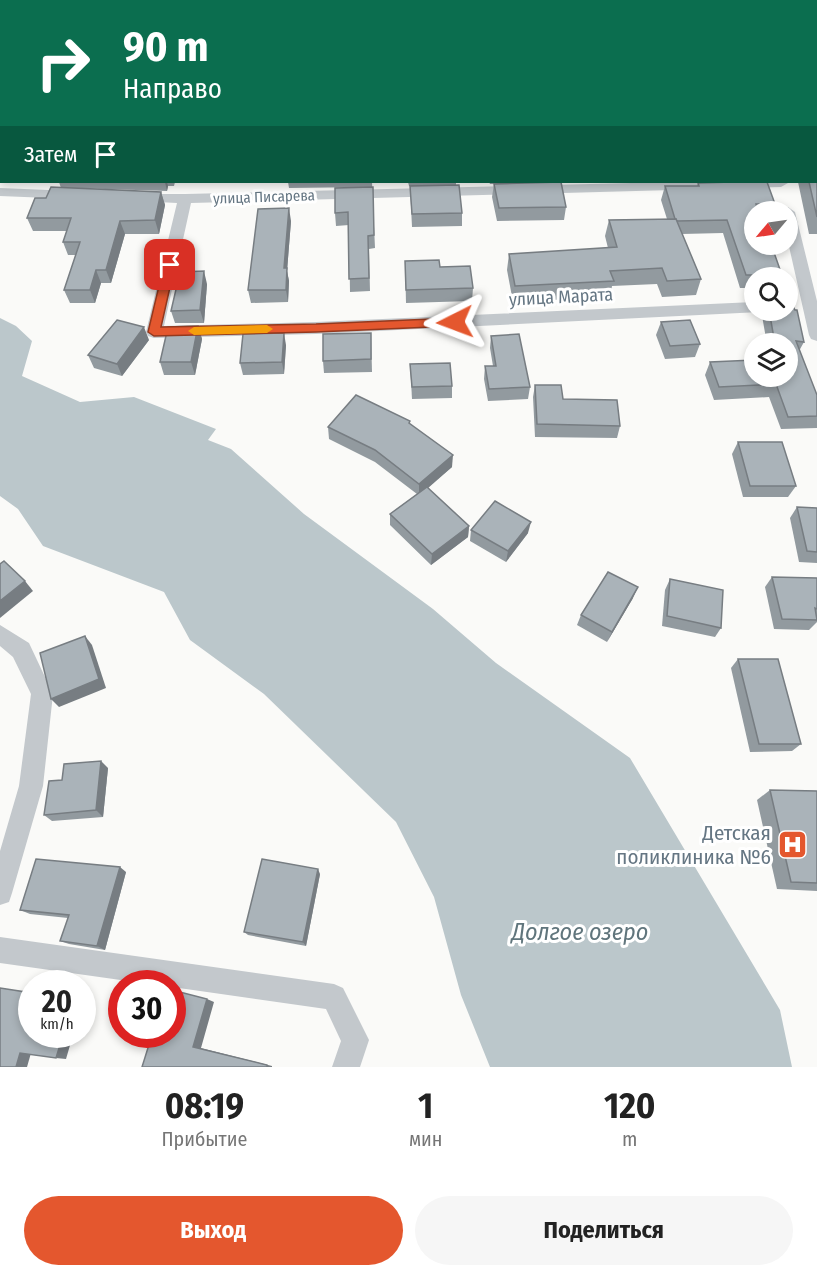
<!DOCTYPE html>
<html lang="ru">
<meta charset="utf-8">
<style>
body{margin:0;font-family:"Fira Sans Condensed",sans-serif;background:#f6f6f6;color:#222;height:100vh;display:flex;flex-direction:column;font-size:22px;white-space:nowrap}
*{box-sizing:border-box;margin:0}
p{font-size:20px;color:#767676}
.icon{flex:none;width:33px;height:33px;fill:none;stroke:currentColor;stroke-width:2;stroke-linecap:round;stroke-linejoin:round}
.map{position:relative;height:1067px;overflow:hidden}
.sheet{display:flex;flex-direction:column;background:#fff;flex:1}
.sheet>*{flex:none}
.banner{position:absolute;left:0px;top:0px;width:818px;height:183px;box-shadow:0 3px 9px #0003;background:#0b6e4f;color:#fff;overflow:hidden}
.needle{width:39px;rotate:241deg}
.buttons{position:absolute;left:744px;top:201px;display:grid;gap:12px}
.buttons a{display:grid;place-items:center;width:54px;height:54px;border-radius:50%;background:#fff;box-shadow:0 3px 9px #0003;font-size:30px}
.speed{position:absolute;left:18px;top:970px;display:flex;gap:12px;font-size:30px;font-weight:700;text-align:center}
.speed>*{display:grid;place-content:center;width:78px;height:78px;border-radius:50%;background:#fff;box-shadow:0 3px 9px #0003;line-height:1}
.speed small{font-size:15px;font-weight:400}
.speed .limit{border:9px solid #d22;background:#fff;color:#111}
.pin{position:absolute;display:grid;place-items:center;width:51px;height:51px;color:#fff;margin:-26px;border-radius:12px;box-shadow:0 3px 9px #0006}
.me{position:absolute;width:66px;margin:-33px;rotate:267deg;stroke-linejoin:round;filter:drop-shadow(0 0 4px #0008)}
.turn{display:flex;align-items:center;gap:21px;height:126px;padding:0 24px;font-size:27px}
.turn .icon{width:78px;height:78px;stroke-width:2.5}
.turn b{display:block;font-size:42px;line-height:51px}
.then{display:flex;align-items:center;height:57px;padding:0 24px;background:#0003;gap:12px;font-size:22px}
.eta{display:flex;justify-content:space-evenly;align-items:center;height:102px;text-align:center}
.eta b{font-size:36px;font-weight:700;line-height:42px}
.action{display:flex;gap:12px;margin-top:auto;padding:12px 24px}
.action a{flex:1;height:69px;border-radius:36px;background:#e4572e;color:#fff;font-size:24px;font-weight:700;line-height:69px;text-align:center}
.action a+a{background:#f6f6f6;color:#222}
.map>svg:first-child{display:block}
.water{fill:#bbc7cb}
.lines{fill:none;stroke-linecap:round;stroke-linejoin:round}
.street{fill:#c3c8cc;fill-rule:evenodd}
.wall{fill:#929a9f}
.shaded-wall{fill:#777d82}
.building{fill:#aab3b9;stroke:#777d82;stroke-width:1.5}
.route{fill:#e4572e;stroke:#94391e;stroke-width:1.5}
.slow{fill:#f59e0b}
.labels{text-anchor:middle;dominant-baseline:central;stroke-width:6;stroke-linejoin:round;paint-order:stroke}
.far-street-label{font-size:15px;fill:#657683;stroke:#fff}
.street-label{font-size:18px;fill:#657683;stroke:#fff}
.near-poi-label{font-size:21px;fill:#657683;stroke:#fff;text-anchor:end}
.near-water-label{font-size:24px;font-style:italic;fill:#60757c;stroke:#fff}
</style>
<div class="map">
<svg width="817" height="1067" viewBox="0 0 817 1067">
<rect width="100%" height="100%" fill="#fafaf8"/>
<polygon class="water" points="0,318 16,326 32,341 22,376 80,402 134,397 216,429 208,440 231,449 304,514 433,609 496,663 630,758 780,1010 792,1067 490,1067 461,995 434,897 396,822 264,694 190,640 164,592 43,546 18,509 0,496"/>
<g class="lines">
<g class="street">
<polygon points="673,182 788,183 781,187 191,203 164,326 316,322 754,302 754,310 760,312 316,334 154,338 148,336 146,332 177,203 138,201 131,197 133,194 185,194"/>
<polygon points="0,188 73,191 80,195 73,199 0,196"/>
<polygon points="788,207 795,212 817,301 817,341 811,339 809,335 788,242 788,212 781,212"/>
<polygon points="0,625 29,643 53,694 43,786 12,893 9,902 0,905 0,851 19,786 31,694 13,657 0,646"/>
<polygon points="0,937 334,984 343,988 369,1040 360,1067 332,1067 341,1041 326,1009 172,987 172,984 149,984 0,963"/>
</g>
</g>
<g class="wall">
<polygon points="0,0 2,2 2,68 0,68"/>
<polygon points="772,0 817,0 817,58 816,58 816,2 772,2"/>
<polygon points="817,106 817,234 809,234 798,182 816,182"/>
<rect x="0" y="115" width="2" height="54"/>
<polygon points="59,182 175,182 174,186 168,186 167,191 75,188 161,192 165,205 159,234 125,234 111,283 101,283 95,303 70,303 64,290 76,255 68,255 63,242 67,231 33,231 27,218 61,188"/>
<polygon points="288,182 372,182 375,248 369,249 370,291 350,292 349,225 336,226 335,213 369,187 289,188"/>
<polygon points="408,182 456,182 456,185 462,213 462,226 412,227 410,186 409,186"/>
<polygon points="489,182 556,182 566,207 564,220 497,221 492,197 494,184 490,184"/>
<polygon points="730,182 767,182 775,204 772,212 754,212 783,278 754,278 754,288 740,288 723,233 682,234 701,279 696,295 662,297 657,284 612,286 610,297 513,302 507,270 509,254 608,248 605,236 609,220 667,219 661,200 665,186 697,186 698,183"/>
<polygon points="291,221 287,271 289,281 288,302 251,303 248,290"/>
<polygon points="405,261 440,267 473,288 472,301 406,303"/>
<polygon points="207,284 204,323 175,323 171,311"/>
<polygon points="789,299 804,342 799,351 817,395 817,428 781,429 769,397 714,400 705,375 710,362 788,376 788,344 767,344 761,310 788,310"/>
<polygon points="661,322 700,344 695,357 665,359 656,335"/>
<polygon points="198,326 202,339 195,375 164,375 160,362"/>
<polygon points="371,333 372,372 324,373 323,361"/>
<polygon points="491,336 530,387 528,399 488,401 484,379 485,366 493,366 490,348"/>
<polygon points="149,340 122,376 94,368 88,355"/>
<polygon points="286,345 284,374 243,375 240,363"/>
<polygon points="410,364 452,386 452,398 412,399"/>
<polygon points="535,385 563,399 620,426 617,438 535,437 533,397"/>
<polygon points="410,421 410,424 452,467 427,488 469,526 468,537 431,565 390,525 390,514 417,494 375,462 329,439 328,427"/>
<polygon points="738,442 796,486 788,497 743,497 732,454"/>
<polygon points="797,507 817,508 817,563 799,562 790,518"/>
<polygon points="471,530 528,533 506,562 470,541"/>
<polygon points="772,577 817,578 817,622 809,630 774,629 765,587"/>
<polygon points="670,579 721,628 715,637 662,626 665,590"/>
<polygon points="633,598 607,642 577,625 581,615"/>
<polygon points="738,659 801,744 792,751 750,752 731,668"/>
<polygon points="108,768 103,817 52,821 44,815 62,780"/>
<polygon points="770,790 817,791 817,891 777,889 757,800"/>
<polygon points="126,872 105,950 69,944 60,941 68,918 30,914 20,910"/>
<polygon points="320,874 306,946 248,935 244,932"/>
</g>
<g class="shaded-wall">
<polygon points="81,0 90,0 89,2 80,2"/>
<polygon points="2,151 2,163 0,159 0,154"/>
<polygon points="165,182 167,182 168,186 167,191"/>
<polygon points="161,192 165,205 159,234 155,220"/>
<polygon points="289,208 291,221 287,271 289,281 288,302 286,290 284,268"/>
<polygon points="120,221 125,234 111,283 106,270"/>
<polygon points="96,270 101,283 95,303 90,290"/>
<polygon points="204,271 207,284 204,323 200,310"/>
<polygon points="198,326 202,339 195,375 191,362"/>
<polygon points="144,327 149,340 122,376 117,364"/>
<polygon points="284,333 286,345 284,374 282,362"/>
<polygon points="453,455 452,467 419,496 419,484"/>
<polygon points="531,522 528,533 506,562 508,551"/>
<polygon points="469,526 468,537 431,565 432,554"/>
<polygon points="25,581 33,591 0,618 0,601"/>
<polygon points="638,587 633,598 607,642 612,632"/>
<polygon points="85,636 92,645 106,688 59,707 51,699"/>
<polygon points="101,761 108,768 103,817 96,810"/>
<polygon points="120,867 126,872 105,950 97,946"/>
<polygon points="318,869 320,874 306,946 303,942"/>
<polygon points="207,999 214,1002 201,1048 272,1066 272,1067 267,1067 193,1047"/>
<polygon points="63,1035 73,1035 66,1059 56,1058"/>
<polygon points="20,1053 31,1053 27,1067 16,1067"/>
</g>
<g class="building">
<polygon points="0,0 81,0 80,2 2,2 2,56 0,56"/>
<rect x="151" y="0" width="231" height="2"/>
<rect x="437" y="0" width="152" height="2"/>
<polygon points="687,0 735,0 736,2 688,2"/>
<polygon points="785,0 817,0 817,42 816,42 816,2 786,2"/>
<polygon points="816,102 817,106 817,217 809,182 816,182"/>
<polygon points="0,115 2,115 2,151 0,154"/>
<polygon points="561,182 566,207 499,208 494,184"/>
<polygon points="733,182 767,182 775,204 756,204 758,212 754,212 754,244 771,244 783,278 763,278 763,275 746,275 727,220 677,221 676,219 675,219 665,186 699,186 698,183"/>
<polygon points="459,185 462,213 412,214 410,186"/>
<polygon points="51,187 161,192 155,220 120,221 106,270 96,270 90,290 64,290 80,242 63,242 71,218 27,218 35,198 46,198"/>
<polygon points="373,187 374,235 368,236 369,278 349,279 348,212 335,213 335,188"/>
<polygon points="289,208 284,268 287,268 286,290 248,290 258,209"/>
<polygon points="676,219 701,279 667,281 662,268 610,271 614,281 515,286 509,254 617,247 609,220"/>
<polygon points="439,260 440,267 470,266 473,288 406,290 405,261"/>
<polygon points="204,271 200,310 171,311 180,272"/>
<polygon points="788,290 789,295 789,299 795,310 797,310 804,342 796,341 817,395 817,416 788,417 776,384 719,387 710,362 754,360 754,376 788,376 788,344 775,344 769,310 788,310"/>
<polygon points="117,320 144,327 117,364 88,355"/>
<polygon points="690,320 700,344 670,346 661,322"/>
<polygon points="198,326 191,362 160,362 168,327"/>
<polygon points="284,333 282,362 240,363 243,334"/>
<polygon points="371,333 371,359 323,361 323,334"/>
<polygon points="519,334 530,387 489,389 485,366 496,366 491,336"/>
<polygon points="450,363 452,386 412,387 410,364"/>
<polygon points="535,385 561,385 563,399 617,400 620,426 537,424"/>
<polygon points="356,395 410,421 409,423 453,455 419,484 375,450 328,427"/>
<polygon points="738,442 782,442 796,486 750,486"/>
<polygon points="427,487 469,526 432,554 390,514"/>
<polygon points="495,501 531,522 508,551 471,530"/>
<polygon points="797,507 817,508 817,552 807,551"/>
<polygon points="4,561 25,581 0,601 0,564"/>
<polygon points="608,572 638,587 612,632 581,615"/>
<polygon points="772,577 817,578 817,609 815,608 817,620 782,619"/>
<polygon points="670,579 723,590 721,628 667,616"/>
<polygon points="85,636 99,679 51,699 40,653"/>
<polygon points="738,659 778,659 801,744 759,744"/>
<polygon points="101,761 96,810 44,815 49,781 62,780 64,764"/>
<polygon points="770,790 817,791 817,883 791,882"/>
<polygon points="36,859 120,867 97,946 60,941 69,915 20,910"/>
<polygon points="262,859 318,869 303,942 244,932"/>
<polygon points="0,988 32,993 32,1035 63,1035 56,1058 20,1053 16,1067 0,1067"/>
<polygon points="172,990 207,999 193,1047 267,1065 267,1067 142,1067 152,1035 172,1035"/>
</g>
<polygon class="route" points="170,262 175,265 161,327 316,324 455,318 460,322 455,326 316,332 154,336 148,332 164,265"/>
<polygon class="slow" points="267,325 273,329 267,333 194,335 188,331 194,327"/>
<defs>
<symbol id="hospital-square" viewBox="-11 -11 22 22"><rect x="-9" y="-9" width="18" height="18" rx="4" fill="#e4572e" stroke="#fff"/><path d="M-5-5h3v3.5h4V-5h3V5h-3V1.5h-4V5h-3Z" fill="#fff"/></symbol>
</defs>
<g fill-rule="evenodd">
<use href="#hospital-square" x="776" y="828" width="33" height="33"/>
</g>
<g class="labels">
<g class="far-street-label">
<text transform="translate(264 197) rotate(-2)">улица Писарева</text>
</g>
<g class="street-label">
<text transform="translate(561 297) rotate(-3)">улица Марата</text>
</g>
<g class="near-poi-label">
<text x="771" y="833">Детская<tspan x="771" dy="24">поликлиника №6</tspan></text>
</g>
<g class="near-water-label">
<text x="580" y="932">Долгое озеро</text>
</g>
</g>
</svg>
<div class="buttons">
<a><svg class="needle" viewBox="-14 -14 28 28"><path d="M0-13l5 13h-10z" fill="#e53935"/><path d="M0 13l5-13h-10z" fill="#767676"/></svg></a>
<a><svg class="icon" aria-label="search" viewBox="0 0 24 24"><circle cx="10" cy="10" r="6"/><path d="M15 15l6 6"/></svg></a>
<a><svg class="icon" aria-label="layers" viewBox="0 0 24 24"><path d="M12 4l9 5-9 5-9-5zM3 14l9 5 9-5"/></svg></a>
</div>
<div class="speed"><div>20<small>km/h</small></div><div class="limit">30</div></div>
<div class="pin" style="left:170px;top:265px;background:#d93025"><svg class="icon" aria-label="arrive" viewBox="0 0 24 24"><path d="M6 21V4h12l-3 4 3 4H6"/></svg></div>
<svg class="me" style="left:455px;top:322px" viewBox="-20 -20 40 40"><path d="M0-17L14 15 0 8-14 15z" fill="#e4572e" stroke="#fff" stroke-width="4"/></svg>
<div class="banner">
<div class="turn"><svg class="icon" aria-label="right" viewBox="0 0 24 24"><path d="M7 20v-9h11M14 6l5 5-5 5"/></svg><div><b>90 m</b>Направо</div></div>
<div class="then">Затем<svg class="icon" aria-label="arrive" viewBox="0 0 24 24"><path d="M6 21V4h12l-3 4 3 4H6"/></svg></div>
</div>
</div>
<section class="sheet">
<div class="eta">
<div><b>08:19</b><p>Прибытие</p></div>
<div><b>1</b><p>мин</p></div>
<div><b>120</b><p>m</p></div>
</div>
<div class="action"><a>Выход</a><a>Поделиться</a></div>
</section>
